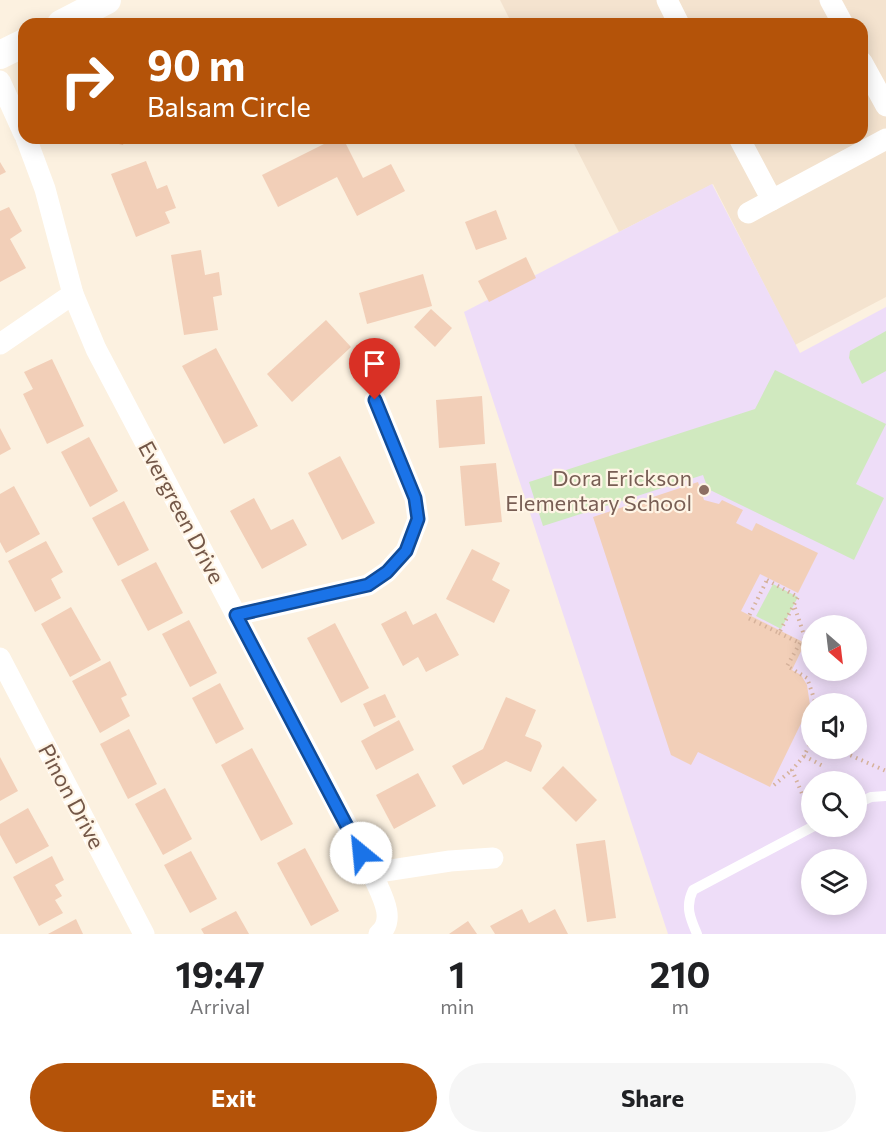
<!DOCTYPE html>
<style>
body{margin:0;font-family:Commissioner,sans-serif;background:#f6f6f6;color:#202124;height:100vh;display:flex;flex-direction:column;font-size:22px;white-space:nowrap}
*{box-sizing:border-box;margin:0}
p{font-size:20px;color:#757577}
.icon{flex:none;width:33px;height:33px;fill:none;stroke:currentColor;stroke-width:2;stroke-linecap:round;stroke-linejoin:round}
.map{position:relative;height:934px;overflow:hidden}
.panel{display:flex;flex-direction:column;background:#fff;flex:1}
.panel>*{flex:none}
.hud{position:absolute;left:18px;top:18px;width:850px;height:126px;border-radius:18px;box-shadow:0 3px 15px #0003;background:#b45309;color:#fff;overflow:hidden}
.needle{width:39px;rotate:152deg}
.controls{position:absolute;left:801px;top:615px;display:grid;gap:12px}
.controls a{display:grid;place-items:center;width:66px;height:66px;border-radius:50%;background:#fff;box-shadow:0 3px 15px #0003;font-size:30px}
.pin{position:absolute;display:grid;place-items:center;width:51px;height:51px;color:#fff;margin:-62px -26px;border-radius:50% 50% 50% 0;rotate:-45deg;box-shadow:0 0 6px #0007}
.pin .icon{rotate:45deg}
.me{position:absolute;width:66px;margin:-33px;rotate:332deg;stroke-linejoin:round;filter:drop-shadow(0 0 4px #0008)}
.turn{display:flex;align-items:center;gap:21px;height:126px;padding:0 30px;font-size:27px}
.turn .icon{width:78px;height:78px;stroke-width:2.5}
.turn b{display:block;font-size:42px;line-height:51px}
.eta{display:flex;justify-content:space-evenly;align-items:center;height:102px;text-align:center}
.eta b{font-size:36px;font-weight:700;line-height:42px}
.button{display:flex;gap:12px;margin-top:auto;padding:12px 30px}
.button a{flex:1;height:69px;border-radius:36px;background:#b45309;color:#fff;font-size:24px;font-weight:700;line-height:69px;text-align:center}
.button a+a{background:#f6f6f6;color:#202124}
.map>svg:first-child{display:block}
.residential{fill:#f4e3cf}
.education{fill:#eeddf8;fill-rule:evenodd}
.green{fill:#d0e9bf}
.building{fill:#f2cfb8}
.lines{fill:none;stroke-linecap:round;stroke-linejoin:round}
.path{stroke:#d6b29b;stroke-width:4;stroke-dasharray:1.5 4.5;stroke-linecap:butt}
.lane{stroke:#fff;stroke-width:10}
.street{stroke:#fff;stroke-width:21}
.secondary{stroke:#fff;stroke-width:28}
.route-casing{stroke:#114b97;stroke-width:15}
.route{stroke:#1a73e8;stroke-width:10}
.education-dot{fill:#8d6e63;stroke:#fff5e6;stroke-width:2}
.labels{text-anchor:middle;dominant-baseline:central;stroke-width:4.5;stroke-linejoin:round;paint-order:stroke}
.education-label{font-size:22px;fill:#785e54;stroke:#fff5e6;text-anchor:end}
.street-label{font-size:22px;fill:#735748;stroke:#fff5e6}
</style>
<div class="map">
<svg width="886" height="934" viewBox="0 0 886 934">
<rect width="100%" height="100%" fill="#fcf1e0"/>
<polygon class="residential" points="500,0 886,0 886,297 795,345 713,184 619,232 571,138 862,138 862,24 512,24"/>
<path class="education" d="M712,184l88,169 86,-46v627h-218l-204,-622zM812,626h44v44h-44zM812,704h44v44h-44zM812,782h44v44h-44zM812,860h44v44h-44z"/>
<g class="green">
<polygon points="886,331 886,371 862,384 849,358 850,351"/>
<polygon points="775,370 886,424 856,484 884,498 854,560 708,489 703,475 543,526 529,482 755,409"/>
<polygon points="773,584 798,597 781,629 756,616"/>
</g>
<g class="building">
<polygon points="94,138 125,138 123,145"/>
<polygon points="336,138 343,138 363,178 391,164 405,191 357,216 337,177 278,207 262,175"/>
<polygon points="146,161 157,189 167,185 176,208 165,212 170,223 136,237 111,174"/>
<polygon points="0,162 6,172 0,175"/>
<polygon points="9,207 22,231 10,239 26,268 0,282 0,211"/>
<polygon points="496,210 507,239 476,250 465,222"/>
<polygon points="201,250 205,275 219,272 222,295 213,297 218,330 184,335 171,255"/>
<polygon points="526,257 536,278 489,302 478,281"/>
<polygon points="423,274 432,306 367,324 359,293"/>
<polygon points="431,309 452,328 435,347 414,327"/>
<polygon points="326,320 351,347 292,402 267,374"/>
<polygon points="216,348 258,426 224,444 182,366"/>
<polygon points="52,359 84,426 47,444 23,394 33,389 24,372"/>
<polygon points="482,396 485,444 439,448 436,400"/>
<polygon points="0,428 11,449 0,455"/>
<polygon points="89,437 118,491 90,507 61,452"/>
<polygon points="340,456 375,523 342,540 308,473"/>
<polygon points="496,463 502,522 465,526 460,466"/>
<polygon points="698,482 704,500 719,504 722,500 743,510 736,523 752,531 756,523 818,553 798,593 760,574 741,611 805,643 792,670 801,675 807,685 810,705 770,787 698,752 691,765 671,755 593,517"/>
<polygon points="14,486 40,534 6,553 0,542 0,494"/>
<polygon points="254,498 271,530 293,519 307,545 262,569 230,511"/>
<polygon points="124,501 149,550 118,566 92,518"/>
<polygon points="46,541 63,572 51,579 61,598 35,612 8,561"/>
<polygon points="472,549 500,563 492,580 510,590 494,623 446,599"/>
<polygon points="156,562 183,613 148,631 121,580"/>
<polygon points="71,607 101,660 70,677 41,624"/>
<polygon points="406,611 413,625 436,613 459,655 426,672 418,657 403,666 381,624"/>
<polygon points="189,620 217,673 190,687 162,634"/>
<polygon points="335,623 369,688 341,703 307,638"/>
<polygon points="110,661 127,695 121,698 130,716 100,733 72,681"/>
<polygon points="220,683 244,729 216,744 192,698"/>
<polygon points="385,694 396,717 374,727 363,704"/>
<polygon points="506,697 536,710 525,736 540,742 542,746 531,772 506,761 463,785 452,766 483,749"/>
<polygon points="399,720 414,750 376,770 361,741"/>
<polygon points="129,729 157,784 128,799 100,744"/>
<polygon points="252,748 293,824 261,841 221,765"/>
<polygon points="0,757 18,791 0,801"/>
<polygon points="563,766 597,800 576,822 542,788"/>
<polygon points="418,773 436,806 394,829 376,795"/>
<polygon points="165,788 192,839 163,855 135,804"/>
<polygon points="28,808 49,846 16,864 0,835 0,824"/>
<polygon points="605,840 616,918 587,922 576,844"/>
<polygon points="305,848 339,911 311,926 277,863"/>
<polygon points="191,851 217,899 190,913 164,865"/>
<polygon points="52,856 64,880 55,885 62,896 55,900 63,913 39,926 13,877"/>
<polygon points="522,909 529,923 555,909 568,934 495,934 490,926"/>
<polygon points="236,911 249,934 204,934 201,929"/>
<polygon points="76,919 83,934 48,934"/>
<polygon points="468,921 477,934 449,934"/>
</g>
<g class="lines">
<g class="path">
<polygon points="767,580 798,597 779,633 748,618"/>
<polyline points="779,633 808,647 794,605"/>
<polyline points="800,643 787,666 807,678 816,704"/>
<polyline points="812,740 804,756 823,766"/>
<polyline points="834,748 886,771"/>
<polyline points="804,756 792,770 809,810"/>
<polyline points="774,785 792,770"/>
</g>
<g class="lane">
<polyline points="856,804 871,797 886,796"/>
<path d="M697,934c-7,-16 -12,-28 -4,-44l121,-64"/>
</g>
<g class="street">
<polyline points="667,0 679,24"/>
<polyline points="830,0 843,24"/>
<polyline points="862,62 886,106"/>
<polyline points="0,81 24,134"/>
<path d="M26,138l19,51 28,105 23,55 276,524c7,18 26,46 7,61"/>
<polyline points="739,138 772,200 886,139"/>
<polyline points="748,213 772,200"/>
<polyline points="0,344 73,294"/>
<polyline points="236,615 368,585 387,572 406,551 418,519 415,498 375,400"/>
<polyline points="0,658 144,934"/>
<polyline points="372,873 450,861 493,858"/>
</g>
<g class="secondary">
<polyline points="61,24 107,0"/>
<polyline points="0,55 24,43"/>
</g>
</g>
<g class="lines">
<defs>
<polyline id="route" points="361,853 236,615 368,585 387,572 406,551 418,519 415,498 375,400"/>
</defs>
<use href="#route" class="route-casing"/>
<use href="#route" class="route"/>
</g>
<circle class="education-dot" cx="704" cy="490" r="6"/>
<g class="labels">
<g class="education-label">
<text x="692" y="477">Dora Erickson<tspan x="692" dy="25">Elementary School</tspan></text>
</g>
<g class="street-label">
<text transform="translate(182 512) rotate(62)">Evergreen Drive</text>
<text transform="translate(72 796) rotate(62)">Pinon Drive</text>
</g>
</g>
</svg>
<div class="controls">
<a><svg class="needle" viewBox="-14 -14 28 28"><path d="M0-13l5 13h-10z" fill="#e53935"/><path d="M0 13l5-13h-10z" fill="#757577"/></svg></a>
<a><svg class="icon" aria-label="sound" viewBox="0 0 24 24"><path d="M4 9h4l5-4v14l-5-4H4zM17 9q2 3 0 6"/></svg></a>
<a><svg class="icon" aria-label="search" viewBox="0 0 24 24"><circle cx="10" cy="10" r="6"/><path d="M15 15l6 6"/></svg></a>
<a><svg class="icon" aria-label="layers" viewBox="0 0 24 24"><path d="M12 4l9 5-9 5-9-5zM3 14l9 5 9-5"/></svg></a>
</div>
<div class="pin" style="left:375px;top:400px;background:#d93025"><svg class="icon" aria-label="arrive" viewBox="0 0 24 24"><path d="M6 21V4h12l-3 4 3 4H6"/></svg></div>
<svg class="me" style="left:361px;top:853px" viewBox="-20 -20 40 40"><circle r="19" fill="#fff"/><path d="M0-13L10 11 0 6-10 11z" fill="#1a73e8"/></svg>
<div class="hud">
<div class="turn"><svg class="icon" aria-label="right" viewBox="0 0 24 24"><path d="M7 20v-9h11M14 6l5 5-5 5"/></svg><div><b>90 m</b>Balsam Circle</div></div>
</div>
</div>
<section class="panel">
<div class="eta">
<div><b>19:47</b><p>Arrival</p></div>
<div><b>1</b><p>min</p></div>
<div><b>210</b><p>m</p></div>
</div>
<div class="button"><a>Exit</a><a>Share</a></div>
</section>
